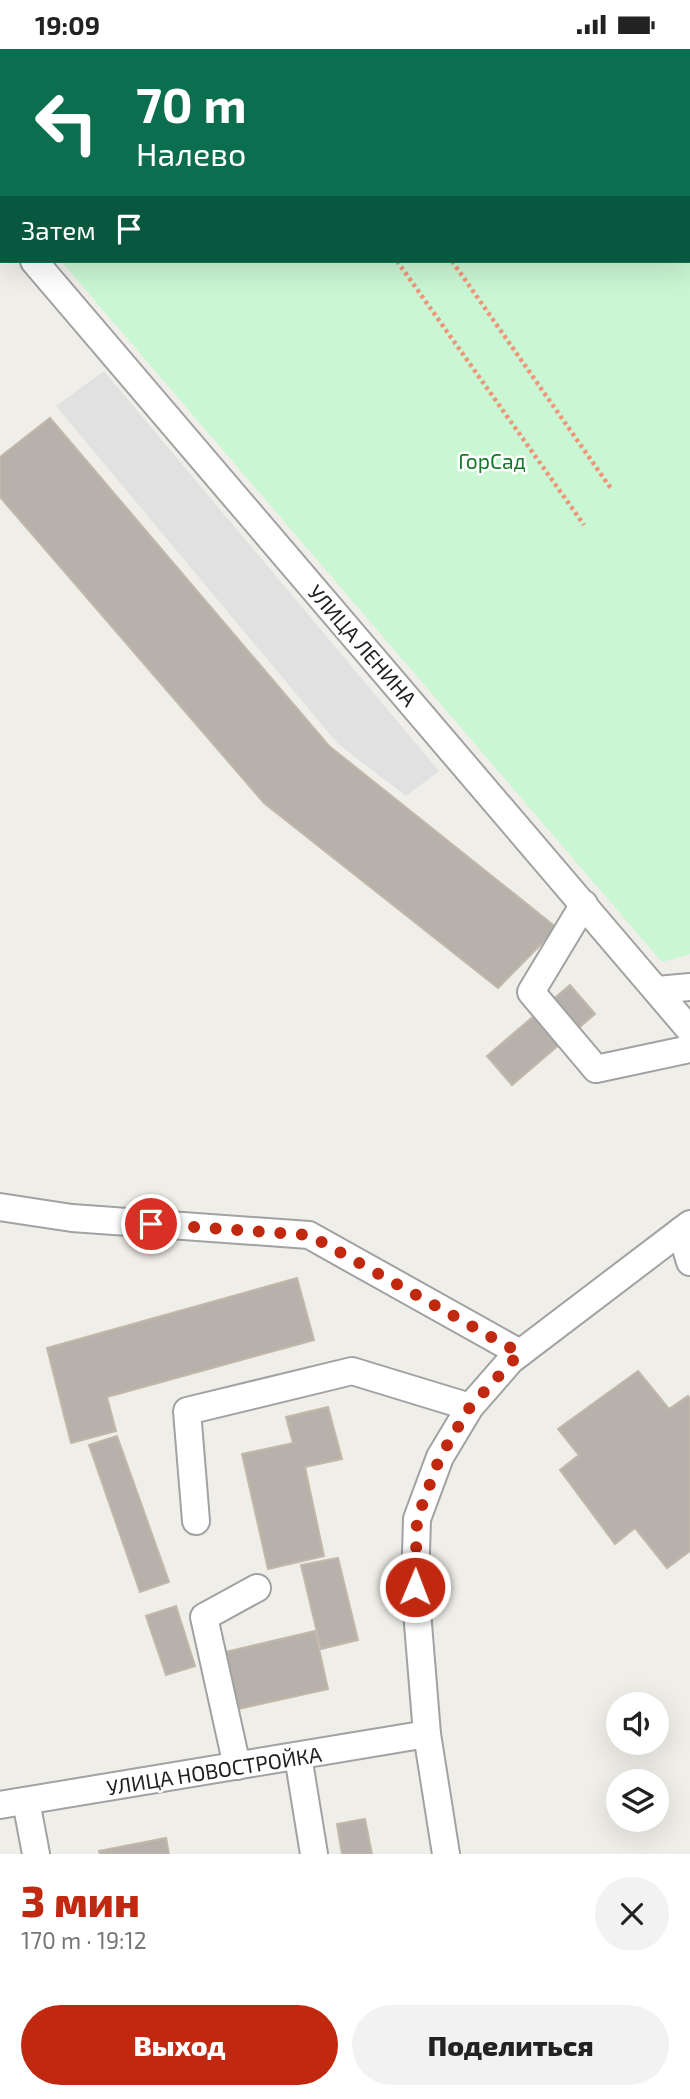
<!DOCTYPE html>
<html lang="ru">
<meta charset="utf-8">
<style>
body{margin:0;font-family:"Exo 2",sans-serif;background:#f2f2f2;color:#222;height:100vh;display:flex;flex-direction:column;font-size:26px;white-space:nowrap}
*{box-sizing:border-box;margin:0}
p{font-size:23px;color:#767676}
.icon{flex:none;width:38px;height:38px;fill:none;stroke:currentColor;stroke-width:2;stroke-linecap:round;stroke-linejoin:round}
.map{position:relative;height:1805px;overflow:hidden}
.side{display:flex;flex-direction:column;background:#fff;flex:1}
.side>*{flex:none}
.guide{position:absolute;left:0px;top:0px;width:691px;height:214px;box-shadow:0 7px 28px #0002;background:#0b6e4f;color:#fff;overflow:hidden}
.buttons{position:absolute;left:606px;top:1643px;display:grid;gap:14px}
.buttons a{display:grid;place-items:center;width:63px;height:63px;border-radius:50%;background:#fff;box-shadow:0 7px 28px #0002;font-size:35px}
.pin{position:absolute;display:grid;place-items:center;width:60px;height:60px;color:#fff;margin:-30px;border:4px solid #fff;border-radius:50%;box-shadow:0 2px 7px #0007}
.me{position:absolute;width:77px;margin:-38px;rotate:1deg;stroke-linejoin:round;filter:drop-shadow(0 0 5px #0008)}
.turn{display:flex;align-items:center;gap:24px;height:147px;padding:0 21px;font-size:32px}
.turn .icon{width:91px;height:91px;stroke-width:2.5}
.turn b{display:block;font-size:49px;line-height:60px}
.then{display:flex;align-items:center;height:66px;padding:0 21px;background:#0003;gap:14px;font-size:26px}
.round{display:grid;place-items:center;flex:none;width:74px;height:74px;border-radius:37px;background:#f2f2f2}
.overview{display:flex;align-items:center;justify-content:space-between;height:119px;padding:0 21px}
h1{font-size:42px;font-weight:800;line-height:52px;color:#c12810}
.action{display:flex;gap:14px;margin-top:auto;padding:14px 21px}
.action a{flex:1;height:80px;border-radius:42px;background:#c12810;color:#fff;font-size:28px;font-weight:800;line-height:80px;text-align:center}
.action a+a{background:#f2f2f2;color:#222}
.status{display:flex;justify-content:space-between;align-items:center;height:49px;padding:0 35px;background:#fff;direction:ltr}
.status svg{height:19px;fill:currentColor}
.map>svg:first-child{display:block}
.park{fill:#c9f6d3}
.parking{fill:#e1e1e1}
.building{fill:#b6b1aa;stroke:#c1b8ab;stroke-width:2}
.lines{fill:none;stroke-linecap:round;stroke-linejoin:round}
.minor-casing{stroke:#a2a2a2;stroke-width:30}
.path{stroke:#ef967a;stroke-width:4.5;stroke-dasharray:3.5 3.5;stroke-linecap:butt}
.minor{stroke:#fff;stroke-width:26}
.route{stroke:#c12810;stroke-width:12;stroke-dasharray:0 21.6}
.labels{text-anchor:middle;dominant-baseline:central;stroke-width:5;stroke-linejoin:round;paint-order:stroke}
.park-label{font-size:21px;fill:#15782a;stroke:#fff}
.street-label{font-size:21px;fill:#212121;stroke:#fff}
</style>
<div class="status"><b>19:09</b><svg viewBox="0 0 49 12"><path d="M0 12V9h3v3zM5 12V6h3v6zM10 12V3h3v9zM15 12V0h3v12zM26 1h20v11H26zM47 4h2v5h-2z"/></svg></div>
<div class="map">
<svg width="690" height="1805" viewBox="0 0 690 1805">
<rect width="100%" height="100%" fill="#f0eee8"/>
<polygon class="park" points="0,0 690,0 690,905 662,913 61,212 690,212 690,2 2,2 2,143"/>
<polygon class="parking" points="104,322 439,722 406,747 338,695 56,357"/>
<g class="building">
<polygon points="50,369 329,697 557,879 498,939 264,754 0,448 0,408"/>
<polygon points="570,936 595,965 512,1036 487,1007"/>
<polygon points="297,1229 314,1291 107,1348 116,1382 71,1394 47,1299"/>
<polygon points="638,1322 669,1360 688,1347 690,1350 690,1502 667,1519 635,1479 615,1495 560,1421 579,1406 558,1380"/>
<polygon points="328,1358 342,1410 305,1418 324,1507 268,1520 242,1405 293,1394 286,1368"/>
<polygon points="117,1387 169,1533 140,1543 89,1396"/>
<polygon points="338,1509 358,1591 321,1600 301,1516"/>
<polygon points="176,1557 195,1617 166,1626 146,1567"/>
<polygon points="315,1582 328,1640 234,1661 221,1604"/>
<polygon points="365,1770 372,1805 342,1805 337,1775"/>
<polygon points="166,1789 169,1805 100,1805 99,1802"/>
</g>
<g class="lines">
<defs>
<g id="minor">
<polyline points="0,171 2,174"/>
<polyline points="34,212 690,981"/>
<polyline points="584,855 531,943 596,1020 690,1000"/>
<polyline points="657,941 690,938"/>
<polyline points="0,1158 72,1169 309,1186 520,1304"/>
<polyline points="681,1182 690,1213"/>
<polyline points="196,1472 187,1362 352,1322 470,1358"/>
<polyline points="298,1707 314,1805"/>
<polyline points="237,1717 204,1568 257,1539"/>
<polyline points="26,1752 36,1805"/>
<polyline points="0,1756 427,1685"/>
<polyline points="446,1805 427,1685 415,1538 417,1470 440,1408 470,1358 511,1311 690,1175"/>
</g>
</defs>
<use href="#minor" class="minor-casing"/>
<g class="path">
<polyline points="247,0 248,2"/>
<polyline points="303,0 305,2"/>
<polyline points="623,0 624,2"/>
<polyline points="690,103 690,104"/>
<polyline points="397,212 584,476"/>
<polyline points="452,212 612,441"/>
</g>
<use href="#minor" class="minor"/>
</g>
<g class="lines">
<polyline class="route" points="151,1175 309,1186 520,1304 470,1358 440,1408 417,1470 415,1538"/>
</g>
<g class="labels">
<g class="park-label">
<text x="492" y="411">ГорСад</text>
</g>
<g class="street-label">
<text transform="translate(363 596) rotate(49)">УЛИЦА ЛЕНИНА</text>
<text transform="translate(214 1721) rotate(-9)">УЛИЦА НОВОСТРОЙКА</text>
</g>
</g>
</svg>
<div class="buttons">
<a><svg class="icon" aria-label="sound" viewBox="0 0 24 24"><path d="M4 9h4l5-4v14l-5-4H4zM17 9q2 3 0 6"/></svg></a>
<a><svg class="icon" aria-label="layers" viewBox="0 0 24 24"><path d="M12 4l9 5-9 5-9-5zM3 14l9 5 9-5"/></svg></a>
</div>
<div class="pin" style="left:151px;top:1175px;background:#d93025"><svg class="icon" aria-label="arrive" viewBox="0 0 24 24"><path d="M6 21V4h12l-3 4 3 4H6"/></svg></div>
<svg class="me" style="left:415px;top:1538px" viewBox="-20 -20 40 40"><circle r="17" fill="#c12810" stroke="#fff" stroke-width="3"/><path d="M0-11L8 9 0 5-8 9z" fill="#fff"/></svg>
<div class="guide">
<div class="turn"><svg class="icon" aria-label="left" viewBox="0 0 24 24"><path d="M17 20v-9H6M10 6l-5 5 5 5"/></svg><div><b>70 m</b>Налево</div></div>
<div class="then">Затем<svg class="icon" aria-label="arrive" viewBox="0 0 24 24"><path d="M6 21V4h12l-3 4 3 4H6"/></svg></div>
</div>
</div>
<section class="side">
<div class="overview"><div><h1>3 мин</h1><p>170 m · 19:12</p></div><a class="round"><svg class="icon" aria-label="close" viewBox="0 0 24 24"><path d="M6 6l12 12M18 6L6 18"/></svg></a></div>
<div class="action"><a>Выход</a><a>Поделиться</a></div>
</section>
